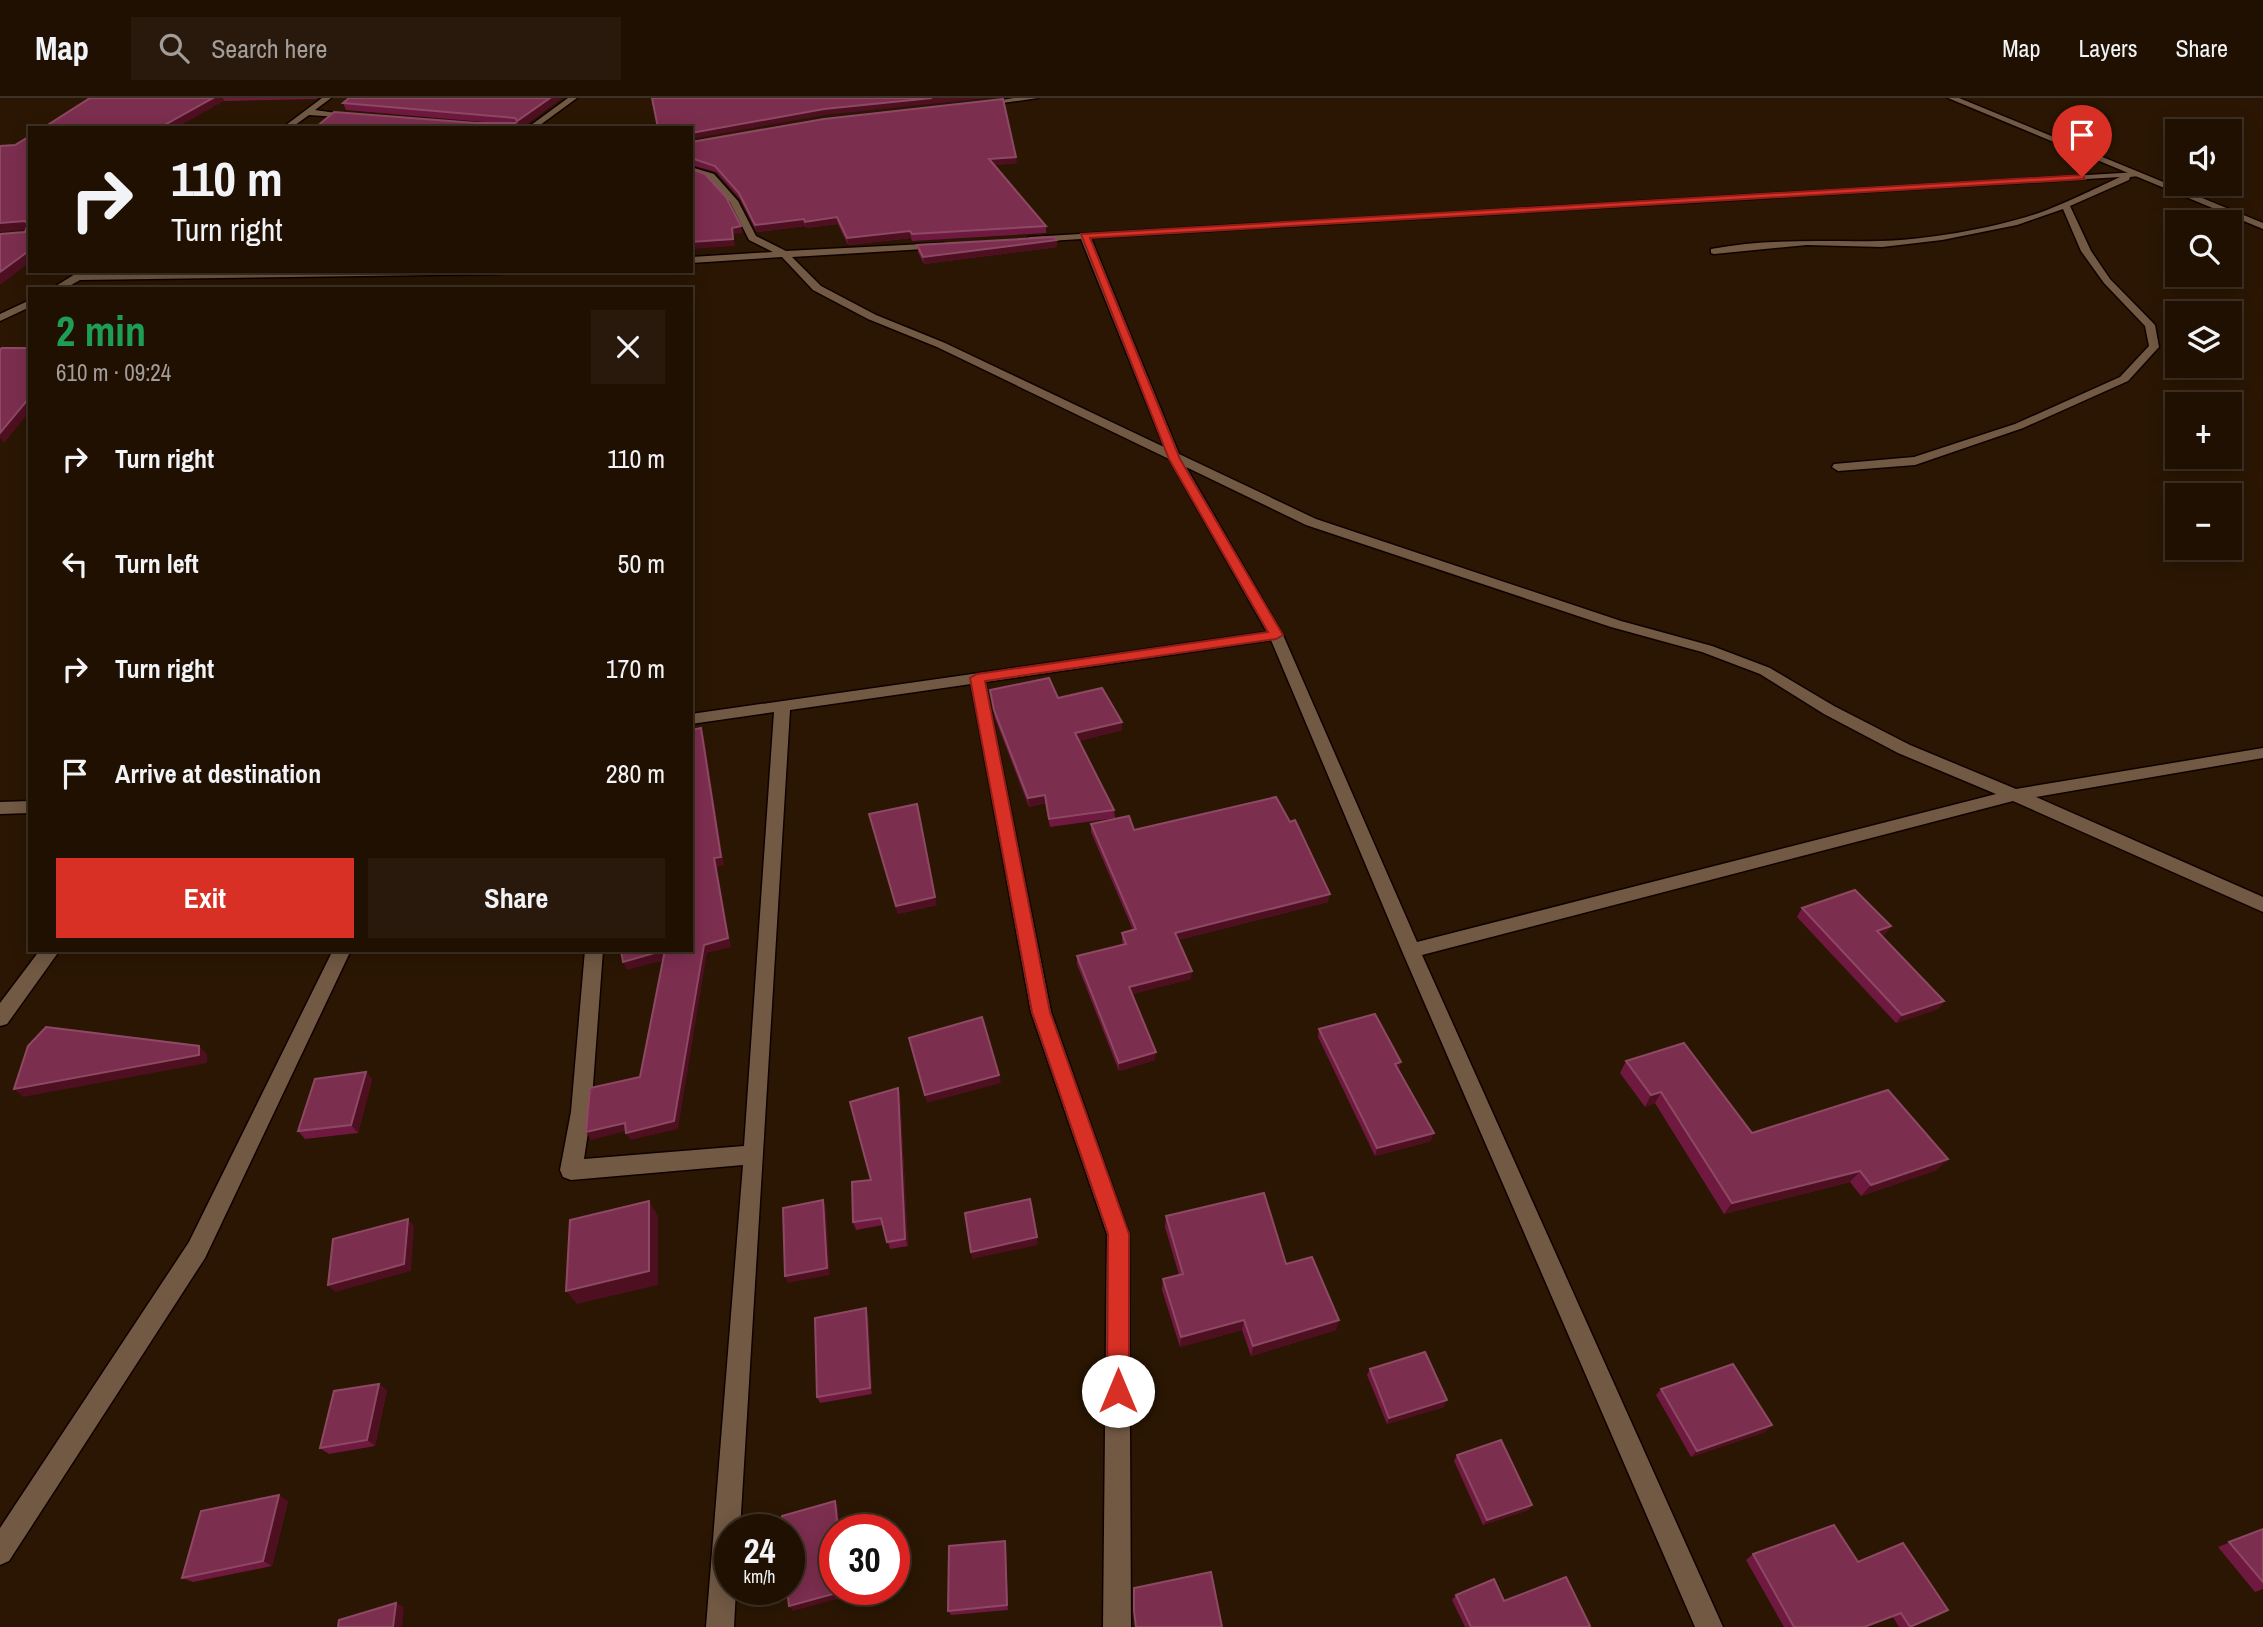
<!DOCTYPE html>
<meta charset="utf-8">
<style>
body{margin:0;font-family:"Archivo Narrow",sans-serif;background:#28190c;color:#f1f3f6;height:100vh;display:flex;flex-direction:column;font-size:26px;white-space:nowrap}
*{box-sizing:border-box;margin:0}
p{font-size:23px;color:#a29d99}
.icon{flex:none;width:38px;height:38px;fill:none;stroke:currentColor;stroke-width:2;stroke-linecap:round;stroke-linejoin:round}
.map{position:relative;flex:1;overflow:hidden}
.panel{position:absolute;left:28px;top:189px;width:665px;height:665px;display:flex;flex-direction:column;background:#201002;border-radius:0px;box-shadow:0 4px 18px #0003,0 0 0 2px #3d3024}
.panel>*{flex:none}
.top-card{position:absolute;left:28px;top:28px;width:665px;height:147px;border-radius:0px;box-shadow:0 4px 18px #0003,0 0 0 2px #3d3024;background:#201002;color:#f1f3f6;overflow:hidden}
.fabs{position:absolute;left:2165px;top:21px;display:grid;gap:14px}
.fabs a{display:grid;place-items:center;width:77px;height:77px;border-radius:0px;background:#201002;box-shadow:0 4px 18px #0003,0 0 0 2px #3d3024;font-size:35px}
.speed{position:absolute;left:714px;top:1416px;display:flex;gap:14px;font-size:35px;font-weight:700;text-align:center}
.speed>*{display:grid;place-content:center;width:91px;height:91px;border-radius:50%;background:#201002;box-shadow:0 4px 18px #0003,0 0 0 2px #3d3024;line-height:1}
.speed small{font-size:18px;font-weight:400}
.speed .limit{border:10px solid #d22;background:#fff;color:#111}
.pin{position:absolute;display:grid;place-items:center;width:60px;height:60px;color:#fff;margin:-72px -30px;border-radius:50% 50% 50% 0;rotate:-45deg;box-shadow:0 0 7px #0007}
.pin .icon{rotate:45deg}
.me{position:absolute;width:77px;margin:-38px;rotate:0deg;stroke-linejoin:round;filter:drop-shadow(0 0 5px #0008)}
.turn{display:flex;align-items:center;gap:24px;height:147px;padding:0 28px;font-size:32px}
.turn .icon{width:91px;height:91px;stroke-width:2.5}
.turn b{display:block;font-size:49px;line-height:60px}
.round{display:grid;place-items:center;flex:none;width:74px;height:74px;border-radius:0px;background:#28190c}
.headline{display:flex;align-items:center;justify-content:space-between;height:119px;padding:0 28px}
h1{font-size:42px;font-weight:800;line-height:52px;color:#1e9e55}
.primary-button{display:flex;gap:14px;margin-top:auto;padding:14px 28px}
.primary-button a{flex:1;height:80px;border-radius:0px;background:#d93025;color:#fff;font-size:28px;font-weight:800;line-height:80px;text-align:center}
.primary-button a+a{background:#28190c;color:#f1f3f6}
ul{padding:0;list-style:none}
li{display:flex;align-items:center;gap:21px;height:105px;padding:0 28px}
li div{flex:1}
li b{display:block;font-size:26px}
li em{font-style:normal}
header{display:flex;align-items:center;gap:42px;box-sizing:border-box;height:98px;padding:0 35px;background:#201002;border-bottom:2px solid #3d3024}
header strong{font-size:33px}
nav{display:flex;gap:38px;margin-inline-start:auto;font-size:24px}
.search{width:490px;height:63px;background:#28190c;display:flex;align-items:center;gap:18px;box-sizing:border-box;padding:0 24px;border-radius:0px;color:#a29d99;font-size:26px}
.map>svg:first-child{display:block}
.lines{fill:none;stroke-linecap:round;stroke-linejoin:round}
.street-casing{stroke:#110200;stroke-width:3}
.secondary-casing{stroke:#110200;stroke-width:3}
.street{fill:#715944;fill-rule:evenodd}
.secondary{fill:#715944;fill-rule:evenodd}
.wall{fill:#6f1940}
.shaded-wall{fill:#4e0f21}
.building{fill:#7c2e4f;stroke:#8d4963;stroke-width:2}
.route{fill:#d93025;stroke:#8d1f18;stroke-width:2}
</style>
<header>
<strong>Map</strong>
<div class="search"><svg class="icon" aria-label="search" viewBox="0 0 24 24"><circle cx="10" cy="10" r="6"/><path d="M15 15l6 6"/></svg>Search here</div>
<nav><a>Map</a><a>Layers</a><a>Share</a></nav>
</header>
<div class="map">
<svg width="2263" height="1529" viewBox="0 0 2263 1529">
<rect width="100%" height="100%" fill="#2a1603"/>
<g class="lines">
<defs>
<g id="street">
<polygon points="322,0 331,0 315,12 357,18 353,20 309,17 291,30 282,30"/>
<polygon points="568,0 577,0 536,30 527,30"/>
<polygon points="1014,0 1038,0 982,8 978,6"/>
<path d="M691,69l23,7 24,27 18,35 30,15 158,-8 2,2 -5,3 -149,9 29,29 55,29 69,28 219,104 -83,-208 -49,3 -5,-3 2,-2 1110,-65v4l-9,1 -1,3 -59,26 21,45 19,28 45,46 4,22 -31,34 -105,47 -108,37 -77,6 -6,-4 2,-3 80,-7 101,-33 105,-47 29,-31 -4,-20 -41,-43 -23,-32 -18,-42 -46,16 -75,15 -60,7 -75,-2 -93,9 -3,-1v-4c56,-11 112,-7 169,-8 49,-1 122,-14 167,-31 25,-10 49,-22 73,-33l-1029,61 88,216 137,65 305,102 91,25 58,22 64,38 76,39 106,44 247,-41v10l-227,39 227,100v15l-250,-111 -591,154 301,672h-28l-293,-676 -131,-311 -286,42 66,330 78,222 2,393h-28l4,-393 -76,-222 -60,-328 -181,26 -50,820h-10v59h6l-2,38h-28l37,-462 -172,15 -8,-3 -3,-7 11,-58 14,-162h18l-12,162 -7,47 160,-13 30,-434 -83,12v-10l576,-82 -98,-173 -232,-112 -69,-28 -55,-29 -31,-33 -91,6v-6l82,-5 -24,-12 -19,-38 -22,-24 -17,-6zM1186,369l120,58 305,102 91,25 58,22 64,40 74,39 98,41 -579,148 -134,-307z"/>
<polygon points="80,173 93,173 90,176 507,173 502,176 80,182 64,191 51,191"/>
<polygon points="30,202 30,209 0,223 0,216"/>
<polygon points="30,703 30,715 0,716 0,704"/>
<polygon points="40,852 60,852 7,926 0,928 0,905"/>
<polygon points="333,852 351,852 205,1160 9,1463 0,1467 0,1430 189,1144"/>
</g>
<polygon id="secondary" points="1948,0 1959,0 2263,125 2263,131"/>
</defs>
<use href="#street" class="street-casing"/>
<use href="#secondary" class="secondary-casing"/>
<use href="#street" class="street"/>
<use href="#secondary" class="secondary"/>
</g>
<g class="wall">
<polygon points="90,0 318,0 316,1 224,3"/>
<polygon points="333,0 562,0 521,30 519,30 517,27 515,27 516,30 315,30 495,25 346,12 343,5 348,0"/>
<polygon points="691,44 1017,65 994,67 1046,128 1046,135 912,143 911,140 848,147 838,126 806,130 805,128 757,134 740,101 716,74 691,67"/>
<polygon points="1057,142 1057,149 924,166 918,154 917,147"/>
<polygon points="990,592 1058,600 1122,624 1122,632 1079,643 1114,712 1115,720 1050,729 1045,705 1029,709 995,620"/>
<polygon points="869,716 937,807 898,816"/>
<polygon points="1091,726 1134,732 1328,804 1178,842 1191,881 1132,896 1155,962 1119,973 1077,866 1077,858 1123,847 1122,843 1122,835 1133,832 1091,734"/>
<polygon points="1802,810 1891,828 1885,836 1881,838 1944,903 1938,911 1896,925 1797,819"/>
<polygon points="1319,931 1399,972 1431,1043 1375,1058 1318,939"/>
<polygon points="1626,963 1752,1035 1937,1072 1861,1098 1850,1084 1724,1116 1655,1005 1645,1009 1620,975"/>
<polygon points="366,974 372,981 358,1035 305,1041 298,1033"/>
<polygon points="898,990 900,997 908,1148 890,1151 883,1127 856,1132 853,1124 871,1082"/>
<polygon points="1166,1118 1286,1166 1336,1232 1251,1258 1242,1232 1180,1249 1162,1192 1163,1181 1179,1177 1165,1129"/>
<polygon points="868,1217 872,1296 820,1305 817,1299"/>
<polygon points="1370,1271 1444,1309 1387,1326 1367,1277"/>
<polygon points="1661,1291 1765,1334 1691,1359 1656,1297"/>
<polygon points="387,1292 375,1348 329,1356 320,1350"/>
<polygon points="1457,1357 1532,1407 1528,1412 1483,1427 1454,1363"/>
<polygon points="288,1403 272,1468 193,1484 182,1480"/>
<polygon points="2263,1431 2263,1491 2255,1494 2218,1449"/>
<polygon points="1006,1448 1008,1512 951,1517 948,1513"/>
<polygon points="1753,1456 1858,1464 1939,1517 1911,1529 1899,1529 1893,1519 1867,1529 1784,1529 1746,1462"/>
<polygon points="1456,1497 1504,1503 1589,1529 1465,1529 1452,1502"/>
</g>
<g class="shaded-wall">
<polygon points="213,0 223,0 224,3 176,30 159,30"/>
<polygon points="550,0 562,0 521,30 519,30 517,23"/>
<polygon points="932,0 988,0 825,17 691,41 691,35 824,11"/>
<polygon points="1016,59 1017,65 989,68 989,61"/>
<polygon points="837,119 838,126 806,130 805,124"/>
<polygon points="804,121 805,128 757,134 755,127"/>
<polygon points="25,123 30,131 0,134 0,125"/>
<polygon points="741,128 743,135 733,136 735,148 691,151 691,144 732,130"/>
<polygon points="910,133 911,140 848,147 847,140"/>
<polygon points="1057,142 1057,149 924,166 923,159"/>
<polygon points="30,152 30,164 0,187 0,174"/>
<polygon points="30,299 30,313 4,345 0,340 0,335"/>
<polygon points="1122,624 1122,632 1075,644 1075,635"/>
<polygon points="701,630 704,639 724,767 717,769 731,849 707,855 678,1031 630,1042 626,1035 714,760"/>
<polygon points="1045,697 1045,705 1029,709 1028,700"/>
<polygon points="1330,796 1328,804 1174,843 1175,835"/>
<polygon points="935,799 937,807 898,816 896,808"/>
<polygon points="1891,828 1885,836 1871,841 1877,833"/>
<polygon points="665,852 669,861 627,872 623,864"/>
<polygon points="1192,873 1191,881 1129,897 1129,889"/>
<polygon points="1944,903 1938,911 1896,925 1902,917"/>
<polygon points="199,948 207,956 207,965 23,999 14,991"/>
<polygon points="1156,954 1155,962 1119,973 1119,965"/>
<polygon points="1401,964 1399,972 1395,966"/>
<polygon points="366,974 372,981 358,1035 351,1027"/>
<polygon points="999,977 1001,985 927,1005 925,997"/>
<polygon points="898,990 900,997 908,1148 905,1141"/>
<polygon points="1661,994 1655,1005 1645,1009 1651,997"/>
<polygon points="625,1025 630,1032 591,1042 586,1034"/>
<polygon points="1434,1035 1431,1043 1375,1058 1377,1050"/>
<polygon points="1948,1061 1937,1072 1861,1098 1871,1087"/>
<polygon points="1860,1073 1850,1084 1724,1116 1732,1105"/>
<polygon points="823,1102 826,1109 830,1177 788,1185 785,1178"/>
<polygon points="649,1103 658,1118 658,1187 577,1206 566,1193"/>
<polygon points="408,1121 414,1128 411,1173 335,1194 328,1187"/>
<polygon points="1037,1139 1038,1147 972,1161 971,1154"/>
<polygon points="866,1210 868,1217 872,1296 870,1290"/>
<polygon points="1244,1222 1242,1232 1180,1249 1181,1239"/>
<polygon points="1339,1222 1336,1232 1251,1258 1253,1248"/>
<polygon points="379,1286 387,1292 375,1348 367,1342"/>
<polygon points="1447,1302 1444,1309 1387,1326 1389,1320"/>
<polygon points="1772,1327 1765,1334 1691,1359 1697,1353"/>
<polygon points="279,1397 288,1403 272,1468 263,1463"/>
<polygon points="835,1403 838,1408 840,1432 838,1432"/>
<polygon points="1532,1407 1528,1412 1483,1427 1487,1422"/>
<polygon points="1005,1443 1006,1448 1008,1512 1007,1507"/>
<polygon points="844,1491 847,1491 848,1498 793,1513 789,1508"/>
<polygon points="396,1505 404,1509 402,1529 393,1529"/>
<polygon points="1901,1515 1867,1529 1864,1529"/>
</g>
<g class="building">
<polygon points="90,0 213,0 159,30 43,30"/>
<polygon points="349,0 550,0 517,23 515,20 343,5"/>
<polygon points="652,0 932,0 824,11 691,35 691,30 658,30"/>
<polygon points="1003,1 1016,59 989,61 1046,128 912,136 910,133 847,140 837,119 805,124 804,121 755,127 739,95 715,68 691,60 691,44 824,21"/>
<polygon points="334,14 476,25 515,25 508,30 315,30"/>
<polygon points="30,38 30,152 0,174 0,136 25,134 28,126 25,123 0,125 0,48 15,47"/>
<polygon points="691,71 705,76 726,99 741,128 732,130 733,141 691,144"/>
<polygon points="1055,139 1057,142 923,159 917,147"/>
<polygon points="2,250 30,250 30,299 0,335 0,251"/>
<polygon points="1049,580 1058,600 1102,590 1122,624 1075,635 1114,712 1049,721 1045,697 1028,700 994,612 990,592"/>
<polygon points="701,630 721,759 714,760 728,840 704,847 674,1023 626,1035 625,1025 586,1034 590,990 640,979 665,852 623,864 621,852 691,852 691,632"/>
<polygon points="1276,699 1290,724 1295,722 1330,796 1175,835 1192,873 1129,889 1156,954 1119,965 1077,858 1126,846 1122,835 1136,831 1091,726 1129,718 1134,732"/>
<polygon points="917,706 935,799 896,808 869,716"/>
<polygon points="1855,792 1891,828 1877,833 1944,903 1902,917 1802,810"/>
<polygon points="1375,916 1401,964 1395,966 1434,1035 1377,1050 1319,931"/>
<polygon points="982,919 999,977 925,997 909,940"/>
<polygon points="46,929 199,948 199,957 14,991 28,948"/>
<polygon points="1684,945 1752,1035 1888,992 1948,1061 1871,1087 1860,1073 1732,1105 1661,994 1651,997 1626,963"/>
<polygon points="366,974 351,1027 298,1033 315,981"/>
<polygon points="898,990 905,1141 887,1144 881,1120 853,1124 852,1084 871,1082 850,1004"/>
<polygon points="1264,1095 1286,1166 1312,1159 1339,1222 1253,1248 1244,1222 1181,1239 1163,1181 1183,1176 1166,1118"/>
<polygon points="1030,1101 1037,1139 971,1154 965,1115"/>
<polygon points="823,1102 827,1170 785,1178 783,1110"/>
<polygon points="649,1103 649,1173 566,1193 570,1122"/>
<polygon points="408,1121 404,1166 328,1187 333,1141"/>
<polygon points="866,1210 870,1290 817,1299 815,1220"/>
<polygon points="1425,1254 1447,1302 1389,1320 1370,1271"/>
<polygon points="1733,1266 1772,1327 1697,1353 1661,1291"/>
<polygon points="379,1286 367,1342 320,1350 334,1293"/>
<polygon points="1501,1342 1532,1407 1487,1422 1457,1357"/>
<polygon points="279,1397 263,1463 182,1480 201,1413"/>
<polygon points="835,1403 838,1432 835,1432 835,1491 844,1491 844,1493 789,1508 787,1491 789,1491 789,1432 783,1432 782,1418"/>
<polygon points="1834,1427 1858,1464 1903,1445 1948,1512 1910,1529 1901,1515 1864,1529 1794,1529 1753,1456"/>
<polygon points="2263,1431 2263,1484 2229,1444"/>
<polygon points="1005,1443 1007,1507 948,1513 949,1448"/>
<polygon points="1211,1474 1222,1529 1136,1529 1134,1513 1134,1490"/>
<polygon points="1566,1479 1590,1528 1587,1529 1471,1529 1456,1497 1494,1481 1504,1503"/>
<polygon points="396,1505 393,1529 338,1529 339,1522"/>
</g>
<polygon class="route" points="2082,77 2085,81 1090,140 1180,361 1283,537 1276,541 985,583 1050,914 1129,1136 1129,1293 1126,1301 1118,1304 1110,1301 1107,1293 1108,1136 1032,914 970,580 977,576 1268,534 1169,361 1081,136"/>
</svg>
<div class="fabs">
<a><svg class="icon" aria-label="sound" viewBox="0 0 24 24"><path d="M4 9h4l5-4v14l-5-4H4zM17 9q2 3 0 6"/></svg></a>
<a><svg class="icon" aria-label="search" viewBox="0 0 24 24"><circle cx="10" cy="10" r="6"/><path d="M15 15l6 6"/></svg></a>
<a><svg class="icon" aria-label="layers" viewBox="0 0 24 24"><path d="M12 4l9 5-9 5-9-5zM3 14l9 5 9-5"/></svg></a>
<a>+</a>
<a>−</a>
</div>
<div class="speed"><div>24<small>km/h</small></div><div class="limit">30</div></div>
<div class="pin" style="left:2082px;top:79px;background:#d93025"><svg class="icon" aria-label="arrive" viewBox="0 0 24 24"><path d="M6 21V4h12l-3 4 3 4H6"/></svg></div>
<svg class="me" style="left:1118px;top:1293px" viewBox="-20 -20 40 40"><circle r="19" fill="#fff"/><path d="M0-13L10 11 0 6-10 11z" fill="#d93025"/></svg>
<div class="top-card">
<div class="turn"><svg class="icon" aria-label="right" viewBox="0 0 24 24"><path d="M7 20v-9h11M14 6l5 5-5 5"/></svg><div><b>110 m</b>Turn right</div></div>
</div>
<section class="panel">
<div class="headline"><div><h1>2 min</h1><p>610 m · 09:24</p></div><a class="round"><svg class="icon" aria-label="close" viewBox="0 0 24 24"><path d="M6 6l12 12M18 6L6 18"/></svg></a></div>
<ul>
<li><svg class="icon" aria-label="right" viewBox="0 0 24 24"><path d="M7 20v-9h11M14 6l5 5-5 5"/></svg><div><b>Turn right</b></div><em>110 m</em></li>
<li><svg class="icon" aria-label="left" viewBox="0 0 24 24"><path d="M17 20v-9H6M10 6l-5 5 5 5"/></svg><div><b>Turn left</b></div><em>50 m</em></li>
<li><svg class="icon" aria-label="right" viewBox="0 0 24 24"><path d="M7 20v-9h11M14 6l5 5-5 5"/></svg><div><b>Turn right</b></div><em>170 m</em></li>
<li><svg class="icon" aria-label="arrive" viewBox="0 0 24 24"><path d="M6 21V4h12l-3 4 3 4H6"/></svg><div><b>Arrive at destination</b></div><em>280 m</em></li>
</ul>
<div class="primary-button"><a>Exit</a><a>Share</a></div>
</section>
</div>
